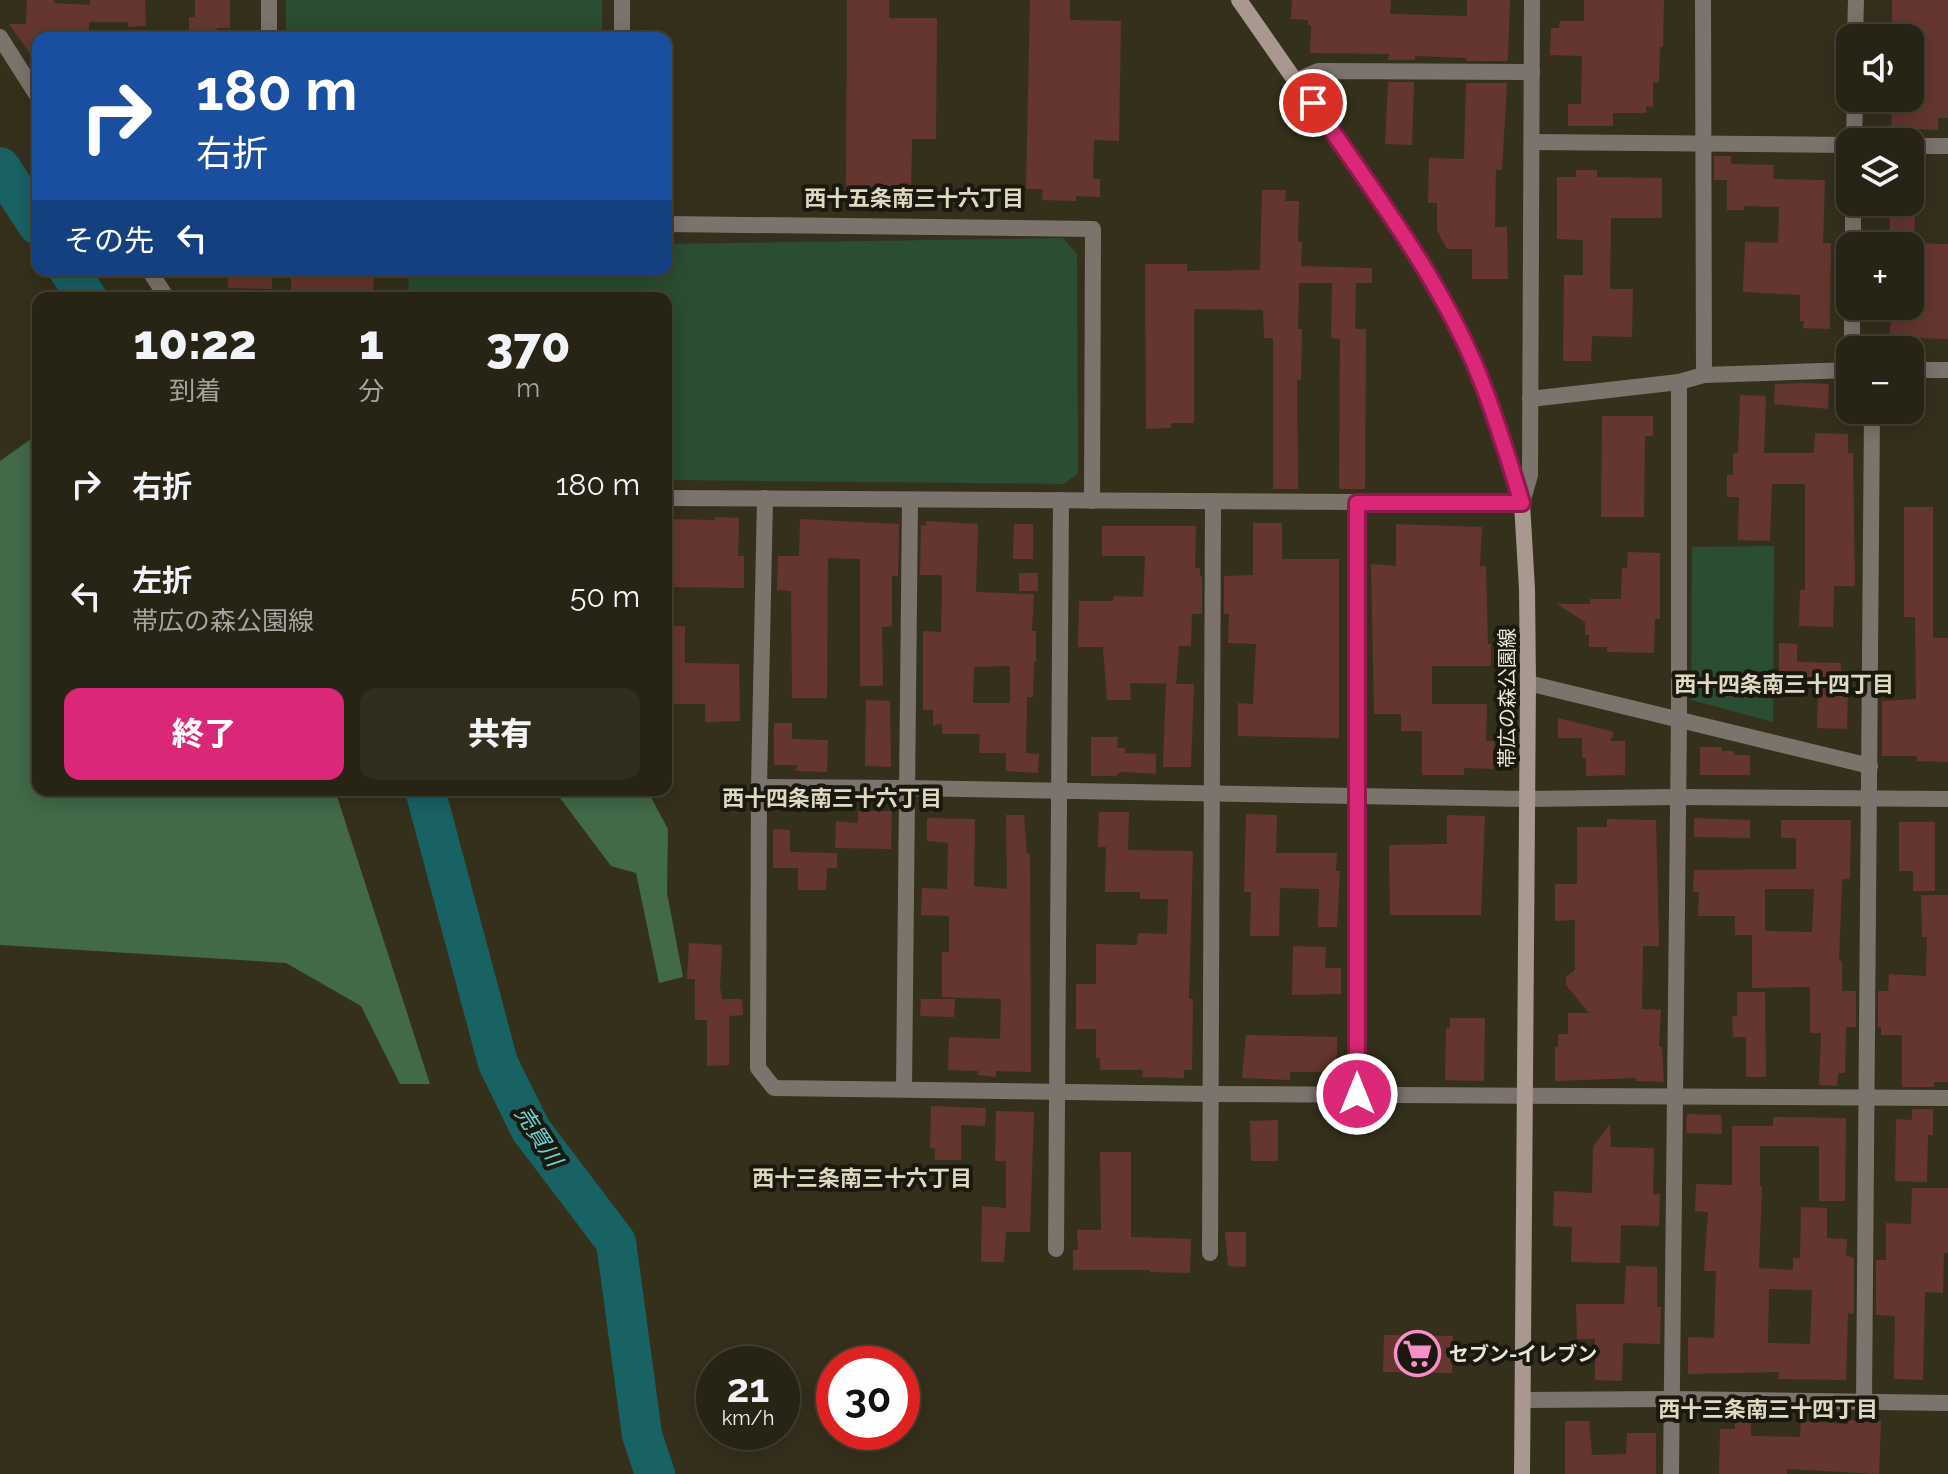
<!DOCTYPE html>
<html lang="ja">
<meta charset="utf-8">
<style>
body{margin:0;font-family:Raleway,"Noto Sans JP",sans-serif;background:#302c1e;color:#f1f3f6;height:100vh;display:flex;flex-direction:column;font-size:30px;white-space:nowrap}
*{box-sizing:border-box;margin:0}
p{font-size:26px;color:#a5a4a0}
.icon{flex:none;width:44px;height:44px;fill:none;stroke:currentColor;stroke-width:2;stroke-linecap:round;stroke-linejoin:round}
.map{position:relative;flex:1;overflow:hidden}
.side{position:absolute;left:32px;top:292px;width:640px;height:504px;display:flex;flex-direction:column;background:#282415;border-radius:16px;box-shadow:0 4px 20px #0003,0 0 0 2px #444134}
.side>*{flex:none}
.top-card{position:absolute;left:32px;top:32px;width:640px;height:244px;border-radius:16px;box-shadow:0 4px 20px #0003,0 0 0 2px #444134;background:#1a4fa0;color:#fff;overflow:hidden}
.buttons{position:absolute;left:1836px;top:24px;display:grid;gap:16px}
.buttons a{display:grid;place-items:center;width:88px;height:88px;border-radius:16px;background:#282415;box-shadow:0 4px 20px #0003,0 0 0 2px #444134;font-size:40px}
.speed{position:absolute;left:696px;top:1346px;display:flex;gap:16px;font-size:40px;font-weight:700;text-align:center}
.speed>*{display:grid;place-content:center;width:104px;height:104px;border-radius:50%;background:#282415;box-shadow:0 4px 20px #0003,0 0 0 2px #444134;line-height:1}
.speed small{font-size:20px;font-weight:400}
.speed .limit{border:12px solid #d22;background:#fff;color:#111}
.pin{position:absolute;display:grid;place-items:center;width:68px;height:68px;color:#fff;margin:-34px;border:4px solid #fff;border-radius:50%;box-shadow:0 2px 8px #0007}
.me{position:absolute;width:88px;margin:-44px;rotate:0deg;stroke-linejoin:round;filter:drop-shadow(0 0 6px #0008)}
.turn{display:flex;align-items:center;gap:28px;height:168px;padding:0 32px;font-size:36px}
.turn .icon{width:104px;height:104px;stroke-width:2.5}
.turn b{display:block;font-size:56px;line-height:68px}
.then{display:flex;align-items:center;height:76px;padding:0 32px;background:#0003;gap:16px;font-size:30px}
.eta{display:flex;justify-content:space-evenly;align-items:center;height:136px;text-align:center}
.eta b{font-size:48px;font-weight:800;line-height:56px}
.button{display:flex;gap:16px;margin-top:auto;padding:16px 32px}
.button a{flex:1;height:92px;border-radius:16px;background:#db2777;color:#fff;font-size:32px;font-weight:800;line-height:92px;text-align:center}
.button a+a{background:#302c1e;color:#f1f3f6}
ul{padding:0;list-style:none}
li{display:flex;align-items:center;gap:24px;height:112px;padding:0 32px}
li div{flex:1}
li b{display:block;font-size:30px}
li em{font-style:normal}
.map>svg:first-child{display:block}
.green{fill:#2b4d31}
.forest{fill:#426948}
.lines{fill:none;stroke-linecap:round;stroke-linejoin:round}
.river{stroke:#196264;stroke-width:40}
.building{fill:#653630;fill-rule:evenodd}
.minor{stroke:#7d736d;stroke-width:16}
.tertiary{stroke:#7d736d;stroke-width:16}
.secondary{stroke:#a8988f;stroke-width:16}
.route-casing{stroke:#8e194d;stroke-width:20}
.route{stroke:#db2777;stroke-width:14}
.labels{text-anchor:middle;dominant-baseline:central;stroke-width:8;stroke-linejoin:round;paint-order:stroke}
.street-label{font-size:20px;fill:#e9e7da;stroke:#1a180f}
.poi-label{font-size:20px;font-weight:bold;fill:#e9e7da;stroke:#1a180f;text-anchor:start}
.neighbourhood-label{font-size:22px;font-weight:bold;fill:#ded9c0;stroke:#1a180f}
.water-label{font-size:22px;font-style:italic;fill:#69d4d8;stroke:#1a180f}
</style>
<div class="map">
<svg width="1948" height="1474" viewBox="0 0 1948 1474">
<rect width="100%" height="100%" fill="#35301c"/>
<g class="green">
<rect x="286" y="0" width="316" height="38"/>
<polygon points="1063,238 1077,254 1078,474 1063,484 666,480 666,298 408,298 409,270 666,270 666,244"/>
<polygon points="1774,546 1773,722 1691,700 1692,547"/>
</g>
<g class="forest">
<polygon points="38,434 38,790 335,790 430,1084 400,1084 361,1006 286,963 0,945 0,461"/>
<polygon points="554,790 647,790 668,829 667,893 683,977 659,983 636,873 611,866"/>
</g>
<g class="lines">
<g class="river">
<polyline points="0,167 38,225"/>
<polyline points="69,270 87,298"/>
<polyline points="425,790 498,1063 531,1130 616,1242 642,1435 655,1474"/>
</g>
</g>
<g class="building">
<polygon points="27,0 54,0 54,3 90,5 90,0 145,0 146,26 128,27 128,22 89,22 89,38 38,38 38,65 9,24 26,24"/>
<polygon points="195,0 230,0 230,28 217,28 217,38 189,38 189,17 195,17"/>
<polygon points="847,0 889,0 889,18 937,18 936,139 912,139 911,195 857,198 857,188 846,188"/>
<polygon points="1030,0 1070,0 1070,20 1121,21 1119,141 1094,140 1093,179 1100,179 1100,197 1076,196 1076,201 1042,200 1043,189 1026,189"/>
<polygon points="1292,0 1391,0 1390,14 1467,16 1467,0 1510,0 1508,58 1507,61 1466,61 1466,58 1415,56 1415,60 1388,60 1389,54 1310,53 1311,25 1308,25 1308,20 1291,19"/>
<polygon points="1584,0 1664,0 1663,47 1660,47 1659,82 1653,82 1653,107 1646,106 1646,113 1613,113 1613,126 1568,126 1568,104 1581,104 1582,56 1550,55 1551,28 1559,28 1560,21 1584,21"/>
<polygon points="1892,0 1948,0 1948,118 1938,118 1938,130 1891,128 1892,98 1910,98 1910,38 1892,38"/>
<polygon points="1388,82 1414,82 1412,145 1385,144"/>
<polygon points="1466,83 1507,83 1502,170 1496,170 1495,227 1507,227 1508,279 1472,279 1472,249 1447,249 1437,230 1437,203 1428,203 1429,158 1464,159"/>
<polygon points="1714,156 1731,156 1731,164 1774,165 1773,179 1825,180 1823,243 1831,243 1830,329 1803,328 1804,321 1800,321 1800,295 1743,292 1745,242 1778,243 1779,207 1744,206 1744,210 1727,210 1727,180 1714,180"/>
<polygon points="1576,170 1597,170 1597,177 1662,178 1662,218 1611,218 1610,289 1633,289 1632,337 1592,336 1591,361 1563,361 1564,275 1583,275 1583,240 1557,239 1557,177 1576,177"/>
<polygon points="1262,190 1286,190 1285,201 1299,201 1298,242 1302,242 1301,266 1372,268 1372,283 1356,283 1355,329 1366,329 1365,489 1339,489 1340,339 1331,338 1332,283 1299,283 1298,329 1302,329 1301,380 1297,380 1298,489 1273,489 1273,338 1264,338 1263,310 1194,309 1194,423 1171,423 1171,428 1146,429 1145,264 1187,264 1187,271 1260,270"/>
<polygon points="1890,214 1915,214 1914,243 1948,244 1948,339 1890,337 1891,306 1910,306 1910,246 1890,246"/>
<polygon points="228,270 272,270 272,289 228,288"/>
<polygon points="332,270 374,270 373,298 291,298 291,276 332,277"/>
<polygon points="1801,383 1829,384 1828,409 1774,404 1775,384"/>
<polygon points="1740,395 1766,396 1764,453 1814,453 1815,433 1848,434 1848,453 1853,453 1855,586 1834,586 1833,627 1799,626 1800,590 1805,590 1805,484 1772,484 1770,541 1738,540 1739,497 1727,497 1727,475 1733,475 1733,453 1738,453"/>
<polygon points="1602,416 1653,416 1653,436 1645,436 1644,517 1601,517"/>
<polygon points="1904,507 1933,507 1933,638 1948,638 1948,762 1917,761 1917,756 1882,756 1882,701 1916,699 1915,617 1904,617"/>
<polygon points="715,517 739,518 738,556 744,556 744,588 666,587 666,519 715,520"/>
<polygon points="800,519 899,524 898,576 892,576 892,626 882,627 883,686 860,686 860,559 828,558 827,698 792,698 791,591 777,590 778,556 799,556"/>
<path d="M926,521l52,3 -2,68 58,2 -2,37h4v31h-2l-1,35h-6l-1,56 13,1 -1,19 -32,-2v-18h-27l1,-19h-38v-10l-9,1v-15h-10v-79l18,1 1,-41v-16h-22l1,-50 5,1zM1010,666v37h-37l1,-36z"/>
<polygon points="1253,523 1282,523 1282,559 1339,559 1339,738 1238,736 1238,703 1253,704 1256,644 1228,643 1229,614 1224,614 1224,576 1253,575"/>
<polygon points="1014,524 1033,524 1033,559 1013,559"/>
<polygon points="1396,524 1482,527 1480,566 1486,566 1488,644 1491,644 1491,666 1432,666 1432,704 1487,704 1486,741 1494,741 1494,769 1464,768 1464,775 1422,775 1422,731 1401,731 1401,714 1374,714 1371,564 1396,566"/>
<polygon points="1102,526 1196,526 1195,568 1200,568 1200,576 1202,576 1202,614 1192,614 1191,646 1179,646 1176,684 1130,683 1131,700 1107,700 1103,647 1078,647 1079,601 1113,601 1114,596 1143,597 1145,556 1102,556"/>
<polygon points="1628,552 1660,553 1660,619 1655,619 1654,653 1607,652 1607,647 1589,647 1589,635 1585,635 1585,622 1557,604 1590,604 1590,599 1621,599 1622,568 1627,568"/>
<rect x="1019" y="573" width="19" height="18"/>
<polygon points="666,626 685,626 685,663 739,664 740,721 705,722 705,704 666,704"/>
<polygon points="1779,643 1797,644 1797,662 1841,663 1841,690 1848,691 1847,729 1817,728 1818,682 1779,682"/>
<polygon points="1166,684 1194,684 1191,767 1163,767"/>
<polygon points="866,700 890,701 891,767 865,766"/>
<polygon points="1558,718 1614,732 1610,741 1625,741 1625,775 1586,776 1586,758 1582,758 1582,738 1558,738"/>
<polygon points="774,723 792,723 792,739 828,740 827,772 796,771 797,765 774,765"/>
<polygon points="1091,737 1118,737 1117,748 1125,748 1125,753 1156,754 1156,774 1125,772 1117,773 1117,776 1091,776"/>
<polygon points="1700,747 1722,747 1722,751 1734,751 1734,755 1750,755 1750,775 1700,775"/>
<polygon points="858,811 892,811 891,849 835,848 836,821 858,823"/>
<polygon points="1099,812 1129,812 1128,850 1193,851 1189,999 1193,999 1192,1070 1184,1070 1184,1078 1142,1077 1143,1070 1100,1070 1100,1058 1096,1058 1096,1029 1076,1029 1076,984 1096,984 1096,944 1137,945 1138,933 1167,934 1168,899 1140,899 1140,892 1105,892 1106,847 1098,847"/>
<polygon points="1246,814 1277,815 1276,853 1337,853 1336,871 1340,871 1337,927 1318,927 1319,889 1280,888 1279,936 1250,936 1251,892 1244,892"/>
<polygon points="1006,815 1024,815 1027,854 1030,854 1031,1072 996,1071 996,1077 978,1075 978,1071 948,1070 949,1037 1000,1039 1001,999 942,997 942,952 949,952 949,916 921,915 922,888 947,889 948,843 927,841 927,818 975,819 974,886 1007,889"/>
<polygon points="1447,815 1485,816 1481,915 1390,915 1389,845 1447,844"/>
<polygon points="1694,818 1750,820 1750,838 1694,837"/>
<polygon points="1607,819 1656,820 1659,946 1643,946 1642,1009 1661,1010 1659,1047 1662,1047 1664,1082 1636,1081 1636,1078 1555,1081 1555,1047 1558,1047 1558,1034 1568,1034 1568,1013 1589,1013 1566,985 1566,977 1575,970 1575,920 1555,921 1555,884 1577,884 1577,827 1607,827"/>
<path d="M1781,820h70l-1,59h-8l-3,82h3v30h14v36h-10l-1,46h-7l-1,13 -18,-1 2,-52h-11v-46l-58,1v-53h-17v-19h-37l1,-24h-6l1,-22 102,-1v-31h-15zM1765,889h49l-2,43 -47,-1z"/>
<polygon points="1899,822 1935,822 1935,891 1913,891 1913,871 1899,871"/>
<polygon points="773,829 790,830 790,852 837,853 837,868 827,868 826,890 798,890 798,868 773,868"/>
<polygon points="1921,895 1948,895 1948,1082 1934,1082 1934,1087 1902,1087 1902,1035 1881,1035 1881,1027 1878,1027 1878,991 1888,991 1889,974 1926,976 1927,937 1922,937"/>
<polygon points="689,943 722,945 720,987 722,999 742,999 743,1015 729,1016 729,1065 707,1066 707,1020 695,1020 695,979 687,979"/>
<polygon points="1293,946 1326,947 1325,968 1341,968 1341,994 1292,995"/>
<polygon points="1737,992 1765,992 1766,1077 1746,1077 1746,1037 1733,1037 1732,1016 1737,1016"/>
<polygon points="921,999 955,999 954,1017 920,1016"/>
<polygon points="1450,1018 1485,1018 1484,1081 1445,1080 1446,1028 1450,1028"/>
<polygon points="1246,1035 1337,1037 1337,1072 1290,1072 1290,1080 1242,1078"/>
<polygon points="931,1106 986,1108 985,1126 961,1125 961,1160 935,1160 935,1148 930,1148"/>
<polygon points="1912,1109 1933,1109 1933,1135 1928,1135 1927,1182 1895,1181 1896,1119 1912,1120"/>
<polygon points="996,1111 1034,1112 1030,1232 1006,1232 1004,1262 981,1262 982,1206 1006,1208 1006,1161 995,1161"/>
<polygon points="1687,1114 1721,1115 1722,1134 1686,1133"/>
<path d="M1773,1117l73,1 -1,83h-26v-55h-59v40h2l-3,82 34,2v-12h7l1,-51 26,1v30l20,1 -1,16 8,3v56l-6,-1 -2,67 -68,-1 1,-7 -91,2v-37l26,1 2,-67h-12l4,-59 -13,-1 1,-27 36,1v-59h41zM1769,1289l43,1 -2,54 -42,-1z"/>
<polygon points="1278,1120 1278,1161 1251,1161 1250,1121"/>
<polygon points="1610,1124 1611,1147 1654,1148 1653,1194 1660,1194 1659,1226 1621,1225 1620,1263 1571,1262 1572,1227 1553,1226 1554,1191 1592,1193 1593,1147"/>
<polygon points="1100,1152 1131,1152 1131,1237 1191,1239 1190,1273 1150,1272 1150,1270 1073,1270 1073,1250 1078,1250 1077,1230 1101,1230"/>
<polygon points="1912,1188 1948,1188 1948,1253 1944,1253 1943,1293 1925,1292 1923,1380 1894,1379 1895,1316 1876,1315 1876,1260 1886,1260 1886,1223 1911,1224"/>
<polygon points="1225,1232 1246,1232 1246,1267 1228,1266"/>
<polygon points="1626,1266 1657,1267 1657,1307 1661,1307 1660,1344 1623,1343 1622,1381 1595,1380 1595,1339 1577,1339 1576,1304 1624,1304"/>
<polygon points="1384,1335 1453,1336 1452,1373 1383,1372"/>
<polygon points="1735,1411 1751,1412 1751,1436 1800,1437 1801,1421 1848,1424 1848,1420 1881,1421 1879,1474 1787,1469 1787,1474 1719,1474 1720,1429 1735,1429"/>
<polygon points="1565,1421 1589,1421 1592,1455 1626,1454 1627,1433 1656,1433 1656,1474 1565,1474"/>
</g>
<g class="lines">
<g class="minor">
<polyline points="269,0 269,38"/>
<polyline points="1703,0 1704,375 1850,370"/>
<polyline points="0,37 38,97"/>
<polyline points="622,38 622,0"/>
<polyline points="1855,38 1856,0"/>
<polyline points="1297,80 1318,71 1532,72"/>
<polyline points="1532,142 1850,145"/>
<polyline points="1854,142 1855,98"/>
<polyline points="1910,146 1948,146"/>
<polyline points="666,224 1093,229 1092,501"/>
<polyline points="1853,246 1853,202"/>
<polyline points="149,270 167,298"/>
<polyline points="1852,350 1852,306"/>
<polyline points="1910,370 1948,370"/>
<polyline points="1530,399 1679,382 1704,375"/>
<polyline points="666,498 1522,503"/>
<polyline points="765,498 759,787 758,1068 774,1088 1211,1094 1948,1098"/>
<polyline points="1528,683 1870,766"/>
<polyline points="759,787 908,788 1527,799 1677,797 1948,799"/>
<polyline points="904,1089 910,501"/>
<polyline points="1357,1094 1357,503"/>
<polyline points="1056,1249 1061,500"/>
<polyline points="1210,1253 1213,501"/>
<polyline points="1523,1400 1671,1399 1948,1403"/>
<polyline points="1864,1402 1872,410"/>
<polyline points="1671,1474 1679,718 1679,382"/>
</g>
<polyline class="tertiary" points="1522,503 1530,475 1532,0"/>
<polyline class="secondary" points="1239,0 1409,244 1449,314 1479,375 1522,503 1527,589 1528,683 1522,1474"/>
</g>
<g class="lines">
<defs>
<path id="route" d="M1313,103c59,87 126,173 166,272 17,42 30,85 43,128h-165v591"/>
</defs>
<use href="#route" class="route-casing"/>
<use href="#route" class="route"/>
</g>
<defs>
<symbol id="supermarket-ring" viewBox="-11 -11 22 22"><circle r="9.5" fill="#1a180f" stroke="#fa8fc7" stroke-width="1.5"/><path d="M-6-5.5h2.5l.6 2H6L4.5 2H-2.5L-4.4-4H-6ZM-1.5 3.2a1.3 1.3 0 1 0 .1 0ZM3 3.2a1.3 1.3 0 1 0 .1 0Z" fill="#fa8fc7"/></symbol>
</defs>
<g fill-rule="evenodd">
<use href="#supermarket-ring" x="1392" y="1328" width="51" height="51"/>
</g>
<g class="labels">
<g class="street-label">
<text transform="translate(1507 698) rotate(-90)">帯広の森公園線</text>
</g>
<g class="poi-label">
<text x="1449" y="1354">セブン-イレブン</text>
</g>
<g class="neighbourhood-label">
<text x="914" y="198">西十五条南三十六丁目</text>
<text x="1784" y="684">西十四条南三十四丁目</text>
<text x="832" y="798">西十四条南三十六丁目</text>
<text x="862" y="1178">西十三条南三十六丁目</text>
<text x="1768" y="1409">西十三条南三十四丁目</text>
</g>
<g class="water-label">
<text transform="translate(539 1136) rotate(57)">売買川</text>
</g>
</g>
</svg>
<div class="buttons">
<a><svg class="icon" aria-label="sound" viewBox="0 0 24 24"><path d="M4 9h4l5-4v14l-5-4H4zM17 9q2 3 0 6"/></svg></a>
<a><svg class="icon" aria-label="layers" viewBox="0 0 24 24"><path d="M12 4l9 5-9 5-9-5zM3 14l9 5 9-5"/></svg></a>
<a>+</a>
<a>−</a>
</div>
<div class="speed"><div>21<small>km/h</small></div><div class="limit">30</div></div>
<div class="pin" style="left:1313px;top:103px;background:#d93025"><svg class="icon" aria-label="arrive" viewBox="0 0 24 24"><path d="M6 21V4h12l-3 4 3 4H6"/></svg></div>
<svg class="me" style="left:1357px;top:1094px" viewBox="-20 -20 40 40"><circle r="17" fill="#db2777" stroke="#fff" stroke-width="3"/><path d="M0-11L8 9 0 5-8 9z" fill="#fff"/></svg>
<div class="top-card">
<div class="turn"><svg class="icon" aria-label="right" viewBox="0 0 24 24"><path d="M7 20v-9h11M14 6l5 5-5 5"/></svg><div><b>180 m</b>右折</div></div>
<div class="then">その先<svg class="icon" aria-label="left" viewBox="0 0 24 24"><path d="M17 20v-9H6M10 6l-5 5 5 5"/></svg></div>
</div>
<section class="side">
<div class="eta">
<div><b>10:22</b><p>到着</p></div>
<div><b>1</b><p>分</p></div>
<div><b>370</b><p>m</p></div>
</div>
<ul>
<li><svg class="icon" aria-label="right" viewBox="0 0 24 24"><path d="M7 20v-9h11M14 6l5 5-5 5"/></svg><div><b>右折</b></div><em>180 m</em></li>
<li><svg class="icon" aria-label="left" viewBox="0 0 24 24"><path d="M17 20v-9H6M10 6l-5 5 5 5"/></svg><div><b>左折</b><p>帯広の森公園線</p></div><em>50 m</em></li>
</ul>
<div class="button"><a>終了</a><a>共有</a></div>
</section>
</div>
